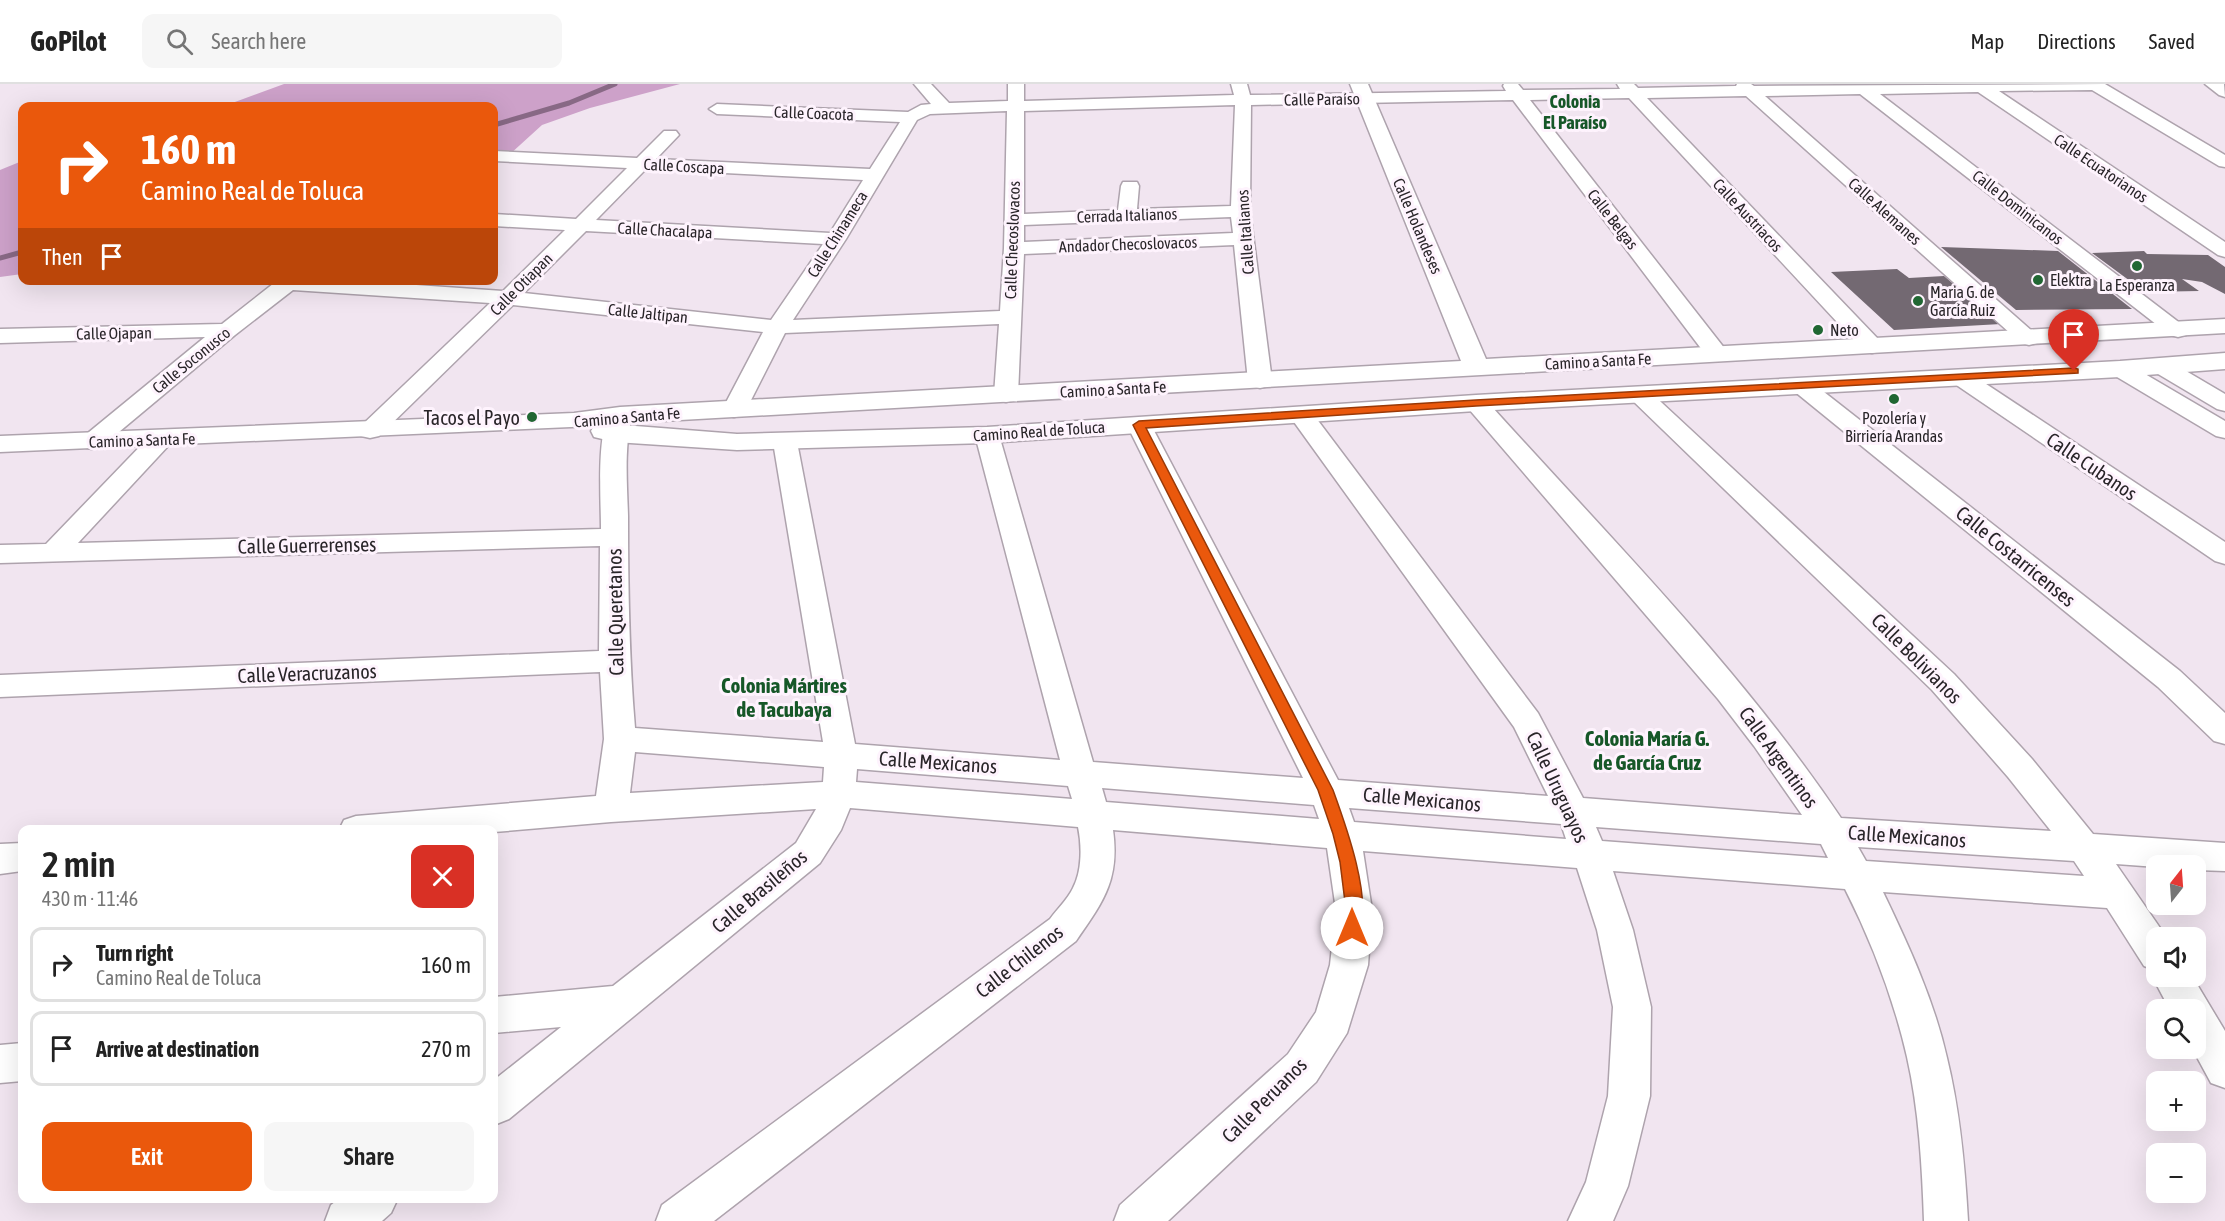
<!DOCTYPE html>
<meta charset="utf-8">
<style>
body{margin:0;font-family:"Asap Condensed",sans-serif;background:#f6f6f6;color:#222;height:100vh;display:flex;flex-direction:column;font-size:22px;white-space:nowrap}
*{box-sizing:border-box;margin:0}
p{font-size:20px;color:#767676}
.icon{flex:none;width:33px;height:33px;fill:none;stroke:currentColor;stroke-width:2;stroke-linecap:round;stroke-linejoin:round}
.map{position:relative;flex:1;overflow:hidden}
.side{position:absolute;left:18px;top:741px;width:480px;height:378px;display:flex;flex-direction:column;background:#fff;border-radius:12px;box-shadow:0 6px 24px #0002}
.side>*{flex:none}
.hud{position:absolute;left:18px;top:18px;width:480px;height:183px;border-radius:12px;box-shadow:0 6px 24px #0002;background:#ea580c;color:#fff;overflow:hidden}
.needle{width:39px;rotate:17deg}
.fabs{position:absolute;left:2146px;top:771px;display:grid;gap:12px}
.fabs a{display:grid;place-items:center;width:60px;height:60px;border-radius:12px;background:#fff;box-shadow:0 6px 24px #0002;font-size:30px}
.pin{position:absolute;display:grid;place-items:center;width:51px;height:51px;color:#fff;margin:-62px -26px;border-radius:50% 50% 50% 0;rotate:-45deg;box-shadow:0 0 6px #0007}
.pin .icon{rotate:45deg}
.me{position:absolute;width:66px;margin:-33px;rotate:0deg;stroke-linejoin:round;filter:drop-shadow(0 0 4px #0008)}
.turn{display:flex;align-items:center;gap:21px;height:126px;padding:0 24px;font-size:27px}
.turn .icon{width:78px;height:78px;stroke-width:2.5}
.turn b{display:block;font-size:42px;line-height:51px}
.then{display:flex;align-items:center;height:57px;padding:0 24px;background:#0003;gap:12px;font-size:22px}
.round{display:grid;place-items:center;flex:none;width:63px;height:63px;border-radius:12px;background:#f6f6f6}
.headline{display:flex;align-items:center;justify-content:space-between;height:102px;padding:0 24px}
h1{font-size:36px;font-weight:600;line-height:45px}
.button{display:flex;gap:12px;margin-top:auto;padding:12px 24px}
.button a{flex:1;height:69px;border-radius:12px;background:#ea580c;color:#fff;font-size:24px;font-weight:600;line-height:69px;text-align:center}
.button a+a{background:#f6f6f6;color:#222}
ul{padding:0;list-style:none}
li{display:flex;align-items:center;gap:18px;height:75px;margin:0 12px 9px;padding:0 12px;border:3px solid #e0e0e0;border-radius:12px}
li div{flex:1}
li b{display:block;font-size:22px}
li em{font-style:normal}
header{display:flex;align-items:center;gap:36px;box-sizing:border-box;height:84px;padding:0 30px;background:#fff;border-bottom:2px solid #e0e0e0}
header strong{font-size:28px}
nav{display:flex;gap:33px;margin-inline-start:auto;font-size:21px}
.search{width:420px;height:54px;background:#f6f6f6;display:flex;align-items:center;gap:15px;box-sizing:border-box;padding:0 21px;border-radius:12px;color:#767676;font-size:22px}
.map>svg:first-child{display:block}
.forest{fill:#cda1c9}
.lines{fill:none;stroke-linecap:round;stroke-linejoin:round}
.stream{stroke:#886985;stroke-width:5}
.building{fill:#736972}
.street-casing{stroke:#aea3ad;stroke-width:3}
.secondary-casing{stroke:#aea3ad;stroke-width:3}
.street{fill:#fff;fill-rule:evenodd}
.secondary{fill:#fff;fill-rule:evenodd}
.route{fill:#ea580c;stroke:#983908;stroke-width:1.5}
.poi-dot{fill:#216733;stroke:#fef3fd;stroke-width:2}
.labels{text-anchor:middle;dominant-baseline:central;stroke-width:6;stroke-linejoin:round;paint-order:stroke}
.far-street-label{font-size:16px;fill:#292529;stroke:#fef3fd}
.far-poi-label{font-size:16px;fill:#292529;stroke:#fef3fd;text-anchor:start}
.far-neighbourhood-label{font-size:18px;font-weight:bold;fill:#165728;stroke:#fef3fd}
.poi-label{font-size:20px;fill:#292529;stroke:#fef3fd;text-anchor:end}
.street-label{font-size:20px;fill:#292529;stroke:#fef3fd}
.neighbourhood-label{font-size:21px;font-weight:bold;fill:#165728;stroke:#fef3fd}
</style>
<header>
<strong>GoPilot</strong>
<div class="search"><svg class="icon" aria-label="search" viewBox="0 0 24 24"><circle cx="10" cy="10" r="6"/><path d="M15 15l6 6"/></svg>Search here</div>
<nav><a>Map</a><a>Directions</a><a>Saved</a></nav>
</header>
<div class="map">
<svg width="2225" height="1137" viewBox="0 0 2225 1137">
<rect width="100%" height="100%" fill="#f1e5f0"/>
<g class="forest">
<polygon points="284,0 680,0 590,24 542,41 509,71 494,70 494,22 224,22"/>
<polygon points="22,77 22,190 0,193 0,86"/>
</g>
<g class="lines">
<g class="stream">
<polyline points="494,41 569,19 615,0"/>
<polyline points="0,174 22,168"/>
</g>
</g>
<g class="building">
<polygon points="1941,163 2058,167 2132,225 2016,226"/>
<polygon points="2144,167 2147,170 2208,171 2225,183 2225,210 2202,198 2182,195 2199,207 2145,208 2092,169"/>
<polygon points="1897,185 1909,194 1944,192 2001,240 1894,246 1831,188"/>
</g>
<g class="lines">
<defs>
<g id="street">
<path d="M914,0h17l18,19 59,-2v-17h16v17l210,-6 -3,-11h16l3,11 256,-4 -3,-5 1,-2h14l5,6 97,-1 -3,-5h17l4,4 98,-2 1,-2h14l3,2 351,-2 120,71v12l-6,-1 -127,-76 -93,1 226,151v15l-7,-2 -240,-163 -98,2 309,236 -3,5 -8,2 -8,-2 -310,-241 -95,2 275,242 -3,5 -8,2 -8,-2 -275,-247 -99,2 233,243 3,5 -3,5 -8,2 -8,-2 -235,-253 -99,2 195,249 3,5 -3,5 -8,2 -8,-2 -196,-259 -262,5 -1,106 22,170 -4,5 -8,2 -8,-2 -4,-5 -14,-136 -210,9 -6,141 -4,5 -8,2 -8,-2 -4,-5 5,-71 -214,9 -39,77 -4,5 -8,2 -8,-2 -4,-5 41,-78 -250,-27 -134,131 -9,2 -9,-2 -3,-5 3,-5 129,-123 -197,-13 -58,45 -134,112 -9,2 -9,-2 -3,-5 3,-5 122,-100 -205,6v-14l222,-5 56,-44h66l159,11 62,-61 -71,-4v-12l82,5 51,-51 -133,-7v-10l143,7 27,-27h12l3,4 -23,24 214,10 30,-47 -183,-8 -8,-5 8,-5 191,8 13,-7 10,-1zM1235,21l-4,101 -94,3 2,-23 -2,-4h-14l-2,4 -3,24 -94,4v-103zM1007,27l-3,137 -4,63 -207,9 53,-81 71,-119 13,-6zM646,85l217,11 -33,53 -234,-13zM1231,133l2,16 -209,9v-17zM586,147l237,13 -52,76 -247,-27z"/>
<polygon points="2205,0 2224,0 2225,13 2219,11"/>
<polygon points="2161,275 2169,277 2225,310 2225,327 2217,325 2153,287 2150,282 2153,277"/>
<polygon points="2120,278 2128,280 2225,337 2225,354 2216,352 2112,290 2109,285 2112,280"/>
<polygon points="1960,286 1968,288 2225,458 2225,480 2215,477 1952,298 1948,293 1952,288"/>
<polygon points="1802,295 1810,297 2180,587 2225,629 2225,660 2214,657 2158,603 1794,307 1790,302 1794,297"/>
<path d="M1640,304l8,2 306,284 78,85 61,75 132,9v28l-29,-1v-4l-39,1 -41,-3 51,74h-10v38h35l33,55v57l-14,-5 -19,-35h4v-38h-26l-18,-34 3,-6 -11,-4 -37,-58 -224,-16c25,52 51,108 64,166 13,53 18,108 21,163h-44c-2,-55 -5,-111 -17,-164 -13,-57 -36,-117 -62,-168l-232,-18 20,59 18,77 -1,89 -22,90 -15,35h-45l18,-39 22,-86 5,-89 -16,-77 -20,-62 -214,-17 9,59 -4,55 -21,68 -31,49 -148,139h-54l6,-16 168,-151 28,-42 14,-47 6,-55 -9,-62 -214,-18c7,50 -10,72 -37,111l-362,280h-58l6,-16 388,-286c7,-10 18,-20 23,-31 9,-17 9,-42 5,-61l-228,-19 -9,22 -21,33 -311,256 -15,6v-45l67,-53 -67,6v-36l119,-11 183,-143 20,-34 -205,13 -117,10v-2h-155l5,-10 12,-4 240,-20 8,-57 -4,-67 -600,25v-22l599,-24 1,-105 -600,17v-18l46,-1 106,-110 9,-2 9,2 3,5 -3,5 -92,99 523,-14c0,-29 -5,-97 10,-119l9,-2 9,2 3,5c-8,33 -5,67 -4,101 0,71 1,141 7,212l188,14 -50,-300 3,-5 9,-2 9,2 3,5 58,302 205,16 -85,-325 3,-5 9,-2 9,2 3,5 94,327 210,16 -176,-353 3,-5 9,-2 9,2 3,5 187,355 210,16 -34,-69 -225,-312 3,-5 9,-2 9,2 228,303 45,85 219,17 -48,-69 -36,-47 -250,-291 -4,-5 4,-5 8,-2 8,2c122,136 254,267 357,420l210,13 -43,-54 -76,-87 -300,-290 -4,-5 4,-5zM635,668l189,15 -1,15 -193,11zM857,685l211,17 4,13 -216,-17zM1102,704l212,17 5,14 -213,-17zM1349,724l212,16 5,15 -212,-17zM1596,743l225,17 7,14 -226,-17zM1858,763l216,14 10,15 -218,-15z"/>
<polygon points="22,759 22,787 0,790 0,760"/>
<polygon points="22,959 22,997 0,999 0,961"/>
<polygon points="340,1114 398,1114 391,1129 382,1137 325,1137 331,1121"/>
</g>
<polygon id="secondary" points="1350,0 1368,0 1486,275 2225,235 2225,249 610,340 737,350 987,343 1476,311 2120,277 2225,269 2225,285 2120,293 1476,327 987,359 737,366 615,358 594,353 591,347 594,342 0,368 0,352 574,329 620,323 1461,277"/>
</defs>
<use href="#street" class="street-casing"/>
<use href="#secondary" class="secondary-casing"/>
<use href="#street" class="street"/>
<use href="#secondary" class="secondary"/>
</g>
<path class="route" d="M2074,284l4,1v4l-602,33 -330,22 187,362c12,33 41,112 25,143l-6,3 -6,-3 -2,-5 2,-18 -6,-48 -7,-28 -15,-44 -185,-365 6,-4 337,-21z"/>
<g class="poi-dot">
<circle cx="2137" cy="182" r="6"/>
<circle cx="2038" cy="196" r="6"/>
<circle cx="1918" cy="217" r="6"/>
<circle cx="1818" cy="246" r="6"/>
<circle cx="1894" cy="315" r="6"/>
<circle cx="532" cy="333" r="6"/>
</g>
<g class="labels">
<g class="far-street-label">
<text transform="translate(1322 15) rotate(-1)">Calle Paraíso</text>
<text transform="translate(814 29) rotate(2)">Calle Coacota</text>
<text transform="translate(684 82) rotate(3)">Calle Coscapa</text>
<text transform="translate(2101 84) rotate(34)">Calle Ecuatorianos</text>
<text transform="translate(2018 123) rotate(38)">Calle Dominicanos</text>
<text transform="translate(1885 127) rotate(42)">Calle Alemanes</text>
<text transform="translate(1127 131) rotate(-2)">Cerrada Italianos</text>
<text transform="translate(1748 131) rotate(47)">Calle Austriacos</text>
<text transform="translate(1613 135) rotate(52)">Calle Belgas</text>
<text transform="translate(1418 142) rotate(67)">Calle Holandeses</text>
<text transform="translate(665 146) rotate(3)">Calle Chacalapa</text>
<text transform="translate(1245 148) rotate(-94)">Calle Italianos</text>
<text transform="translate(837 150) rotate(-58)">Calle Chinameca</text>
<text transform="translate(1012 156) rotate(-88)">Calle Checoslovacos</text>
<text transform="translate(1128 160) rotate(-2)">Andador Checoslovacos</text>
<text transform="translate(521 200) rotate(-45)">Calle Otiapan</text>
<text transform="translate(648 229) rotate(6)">Calle Jaltipan</text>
<text transform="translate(114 249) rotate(-1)">Calle Ojapan</text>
<text transform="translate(191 276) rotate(-39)">Calle Soconusco</text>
<text transform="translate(1598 277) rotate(-3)">Camino a Santa Fe</text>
<text transform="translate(1113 305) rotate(-3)">Camino a Santa Fe</text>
<text transform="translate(627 333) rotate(-5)">Camino a Santa Fe</text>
<text transform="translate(1039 347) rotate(-4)">Camino Real de Toluca</text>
<text transform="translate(142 356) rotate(-2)">Camino a Santa Fe</text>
</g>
<g class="far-poi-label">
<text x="2050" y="196">Elektra</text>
<text x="2137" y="201" text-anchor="middle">La Esperanza</text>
<text x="1930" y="208">Maria G. de<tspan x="1930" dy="18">García Ruiz</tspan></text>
<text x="1830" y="246">Neto</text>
<text x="1894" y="334" text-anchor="middle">Pozolería y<tspan x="1894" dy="18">Birriería Arandas</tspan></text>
</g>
<g class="far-neighbourhood-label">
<text x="1575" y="17">Colonia<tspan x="1575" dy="21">El Paraíso</tspan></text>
</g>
<g class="poi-label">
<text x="520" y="333">Tacos el Payo</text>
</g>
<g class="street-label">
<text transform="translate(2092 382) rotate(34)">Calle Cubanos</text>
<text transform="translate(307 461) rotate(-1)">Calle Guerrerenses</text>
<text transform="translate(2016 472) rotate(39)">Calle Costarricenses</text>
<text transform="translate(615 528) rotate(-91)">Calle Queretanos</text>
<text transform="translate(1917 574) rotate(45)">Calle Bolivianos</text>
<text transform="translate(307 589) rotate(-2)">Calle Veracruzanos</text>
<text transform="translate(1779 673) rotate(54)">Calle Argentinos</text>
<text transform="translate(938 678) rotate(4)">Calle Mexicanos</text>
<text transform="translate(1558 703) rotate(65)">Calle Uruguayos</text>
<text transform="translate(1422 715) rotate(5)">Calle Mexicanos</text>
<text transform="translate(1907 752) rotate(4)">Calle Mexicanos</text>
<text transform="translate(759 807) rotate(-40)">Calle Brasileños</text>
<text transform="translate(1019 877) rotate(-38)">Calle Chilenos</text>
<text transform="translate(1264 1016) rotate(-45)">Calle Peruanos</text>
</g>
<g class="neighbourhood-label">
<text x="784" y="601">Colonia Mártires<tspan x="784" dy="24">de Tacubaya</tspan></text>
<text x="1647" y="654">Colonia María G.<tspan x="1647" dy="24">de García Cruz</tspan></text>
</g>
</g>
</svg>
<div class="fabs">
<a><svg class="needle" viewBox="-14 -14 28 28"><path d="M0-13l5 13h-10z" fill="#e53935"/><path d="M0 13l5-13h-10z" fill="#767676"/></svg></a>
<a><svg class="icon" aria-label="sound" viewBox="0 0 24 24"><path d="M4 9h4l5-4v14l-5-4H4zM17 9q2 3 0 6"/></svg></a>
<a><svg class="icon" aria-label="search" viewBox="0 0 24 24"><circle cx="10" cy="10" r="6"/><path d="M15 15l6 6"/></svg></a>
<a>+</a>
<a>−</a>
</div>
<div class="pin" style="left:2074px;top:287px;background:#d93025"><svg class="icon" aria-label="arrive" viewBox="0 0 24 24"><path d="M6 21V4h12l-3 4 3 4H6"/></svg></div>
<svg class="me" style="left:1352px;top:844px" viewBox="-20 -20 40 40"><circle r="19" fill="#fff"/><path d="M0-13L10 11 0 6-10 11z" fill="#ea580c"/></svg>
<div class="hud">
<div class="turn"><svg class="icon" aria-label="right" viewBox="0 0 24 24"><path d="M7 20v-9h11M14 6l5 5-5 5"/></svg><div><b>160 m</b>Camino Real de Toluca</div></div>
<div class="then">Then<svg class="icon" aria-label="arrive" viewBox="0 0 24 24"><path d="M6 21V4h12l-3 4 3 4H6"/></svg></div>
</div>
<section class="side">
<div class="headline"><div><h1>2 min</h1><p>430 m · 11:46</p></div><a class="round" style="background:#d93025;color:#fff"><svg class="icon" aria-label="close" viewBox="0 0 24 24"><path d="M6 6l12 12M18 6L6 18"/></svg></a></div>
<ul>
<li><svg class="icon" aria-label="right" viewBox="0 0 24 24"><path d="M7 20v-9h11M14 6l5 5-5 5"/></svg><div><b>Turn right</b><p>Camino Real de Toluca</p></div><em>160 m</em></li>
<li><svg class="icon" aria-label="arrive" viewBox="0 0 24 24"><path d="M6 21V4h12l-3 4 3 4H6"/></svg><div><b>Arrive at destination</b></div><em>270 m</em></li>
</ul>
<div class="button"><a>Exit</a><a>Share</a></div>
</section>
</div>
